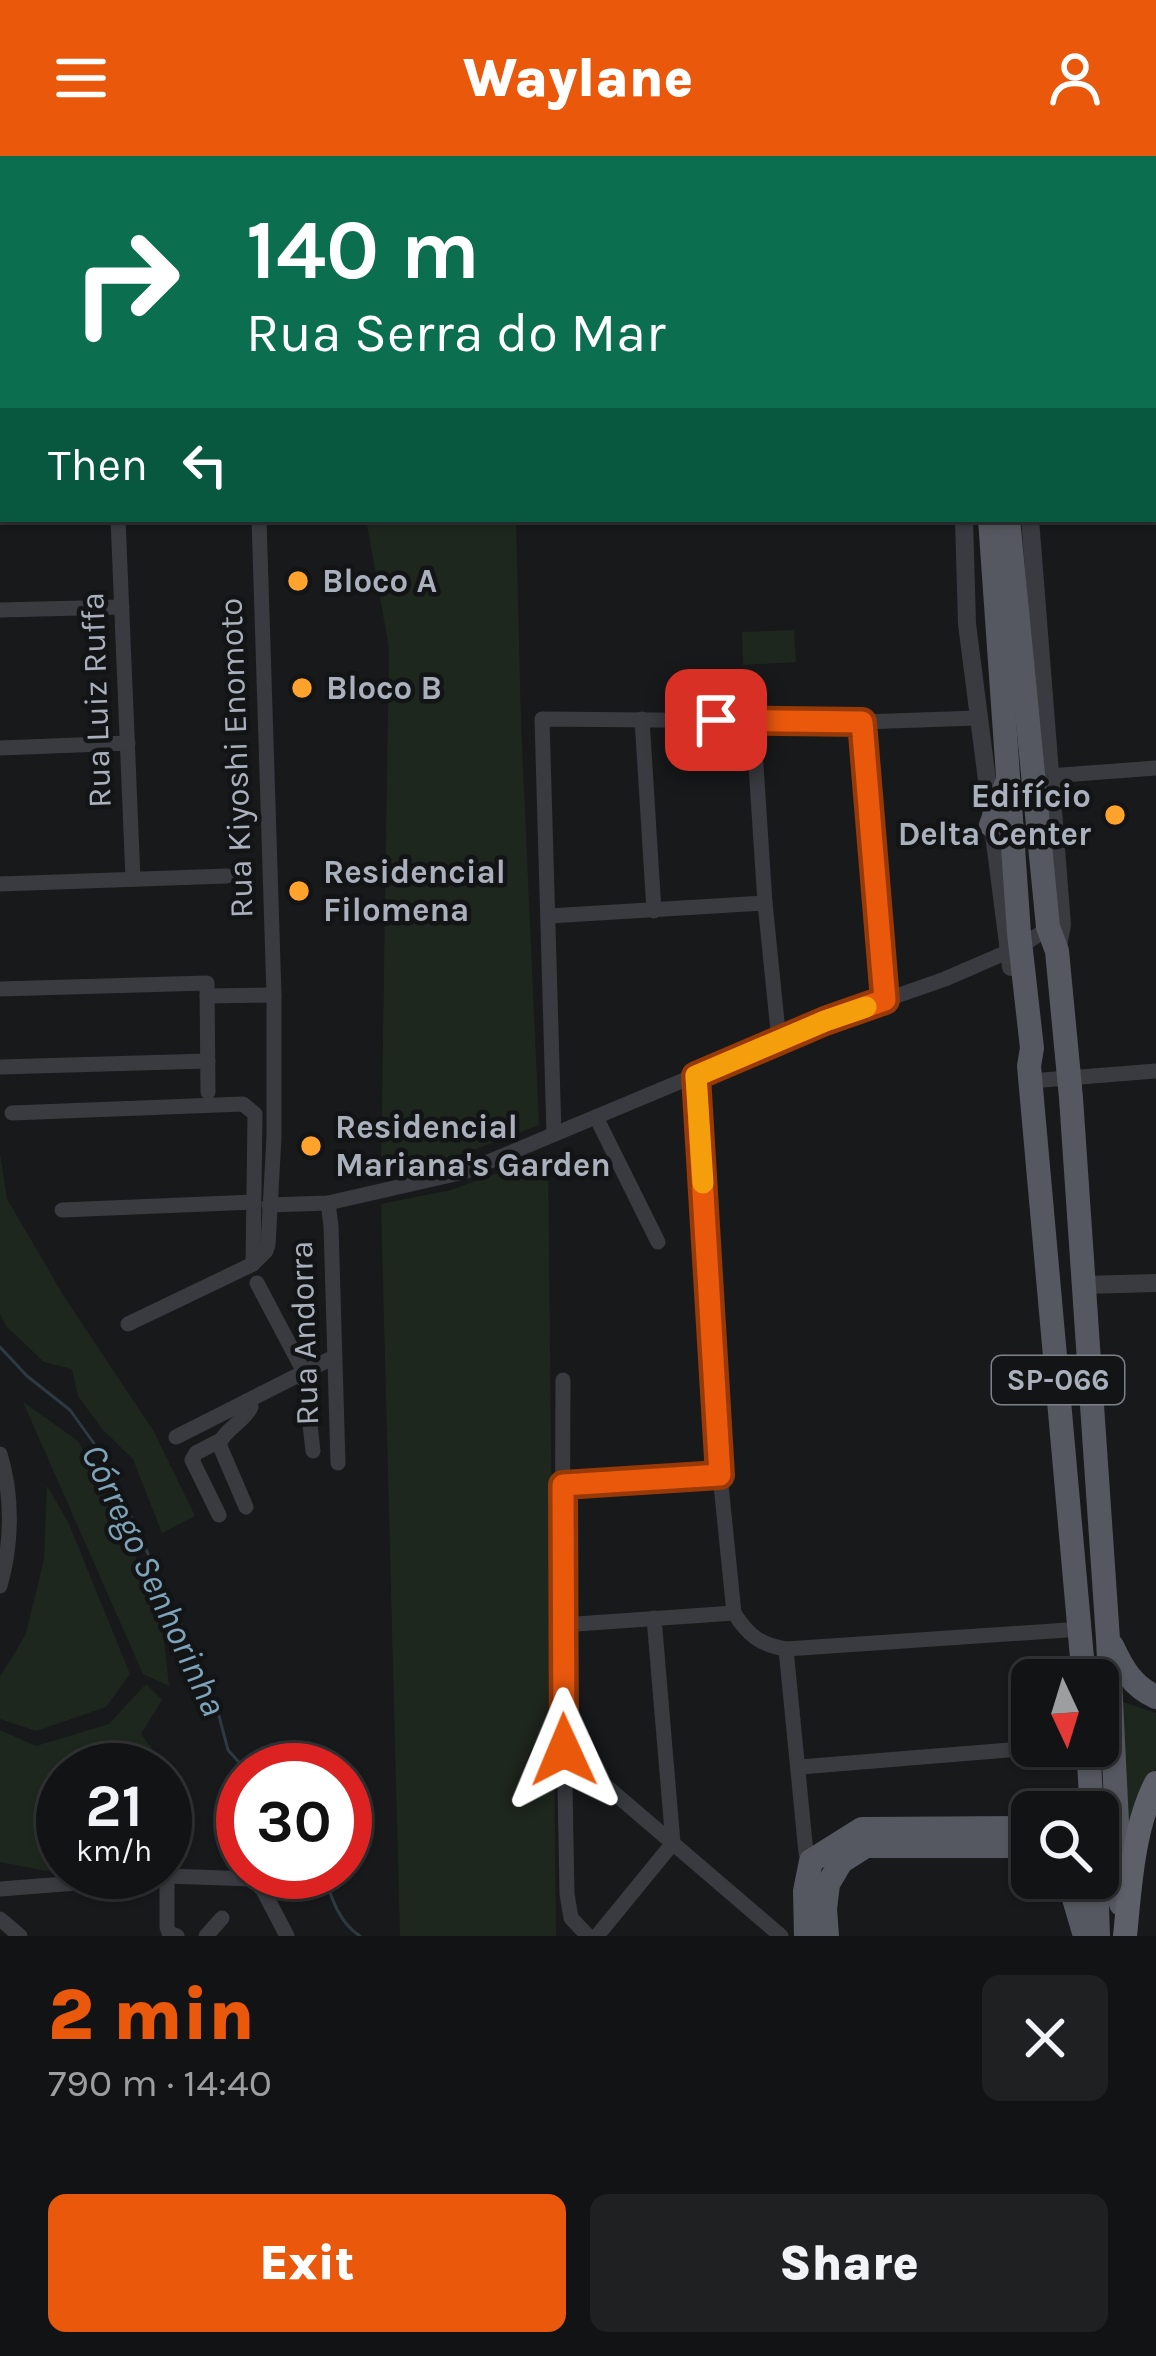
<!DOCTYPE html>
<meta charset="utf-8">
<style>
body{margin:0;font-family:Karla,sans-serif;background:#1f2022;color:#f1f3f6;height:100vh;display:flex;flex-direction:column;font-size:45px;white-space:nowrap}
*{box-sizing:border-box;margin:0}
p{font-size:39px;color:#9c9ea0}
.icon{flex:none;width:66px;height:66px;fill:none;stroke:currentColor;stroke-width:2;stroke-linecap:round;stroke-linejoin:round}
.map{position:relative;height:1780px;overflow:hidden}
.panel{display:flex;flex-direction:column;background:#121314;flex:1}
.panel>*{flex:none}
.hud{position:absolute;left:0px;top:0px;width:1158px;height:366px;box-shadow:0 3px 9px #0004,0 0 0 3px #313234;background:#0b6e4f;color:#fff;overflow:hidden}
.needle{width:78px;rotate:176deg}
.fabs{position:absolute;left:1011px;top:1503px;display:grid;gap:24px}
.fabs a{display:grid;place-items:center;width:108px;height:108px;border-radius:18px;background:#121314;box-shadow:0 3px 9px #0004,0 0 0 3px #313234;font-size:60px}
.speed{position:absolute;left:36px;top:1587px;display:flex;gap:24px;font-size:60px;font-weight:700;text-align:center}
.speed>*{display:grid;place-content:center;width:156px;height:156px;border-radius:50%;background:#121314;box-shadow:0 3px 9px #0004,0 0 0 3px #313234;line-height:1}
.speed small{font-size:30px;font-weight:400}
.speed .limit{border:18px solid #d22;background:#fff;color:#111}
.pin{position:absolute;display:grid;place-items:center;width:102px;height:102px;color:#fff;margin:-51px;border-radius:24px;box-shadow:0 6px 18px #0006}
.me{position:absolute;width:132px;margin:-66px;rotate:359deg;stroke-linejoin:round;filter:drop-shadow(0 0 9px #0008)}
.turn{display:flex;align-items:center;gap:42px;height:252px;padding:0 48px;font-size:54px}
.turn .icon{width:156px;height:156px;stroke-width:2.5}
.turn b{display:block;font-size:84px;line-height:102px}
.then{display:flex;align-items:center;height:114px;padding:0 48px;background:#0003;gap:24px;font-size:45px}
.round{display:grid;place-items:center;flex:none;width:126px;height:126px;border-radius:18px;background:#1f2022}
.head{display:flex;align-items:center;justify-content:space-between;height:204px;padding:0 48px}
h1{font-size:72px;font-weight:800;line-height:90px;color:#ea580c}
.action{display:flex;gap:24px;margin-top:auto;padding:24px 48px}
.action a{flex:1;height:138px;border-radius:18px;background:#ea580c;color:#fff;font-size:48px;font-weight:800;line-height:138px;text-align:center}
.action a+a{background:#1f2022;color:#f1f3f6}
header{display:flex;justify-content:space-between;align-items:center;height:156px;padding:0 48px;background:#ea580c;color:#fff;font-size:54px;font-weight:800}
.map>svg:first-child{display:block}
.green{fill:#1e271e}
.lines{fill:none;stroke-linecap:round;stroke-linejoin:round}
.stream{stroke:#2d3a41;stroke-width:3}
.minor{stroke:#393b40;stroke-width:15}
.tertiary{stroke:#393b40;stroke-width:18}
.primary{stroke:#555860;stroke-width:24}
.trunk{stroke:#5d6069;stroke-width:24}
.route-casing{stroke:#983908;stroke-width:30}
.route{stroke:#ea580c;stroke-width:21}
.slow{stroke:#f59e0b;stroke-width:21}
.poi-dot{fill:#ffa32c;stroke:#131416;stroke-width:4.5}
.labels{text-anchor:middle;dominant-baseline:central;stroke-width:9;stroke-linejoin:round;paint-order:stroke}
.shield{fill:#131416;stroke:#7d828a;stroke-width:3}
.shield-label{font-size:30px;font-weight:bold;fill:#aab1bc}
.poi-label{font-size:33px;font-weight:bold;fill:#aab1bc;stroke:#131416;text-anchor:start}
.street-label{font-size:33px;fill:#aab1bc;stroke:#131416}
.water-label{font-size:36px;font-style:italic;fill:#7ea4b9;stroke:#131416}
</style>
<header><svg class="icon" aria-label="menu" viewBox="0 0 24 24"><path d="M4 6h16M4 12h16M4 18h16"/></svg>Waylane<svg class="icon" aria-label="person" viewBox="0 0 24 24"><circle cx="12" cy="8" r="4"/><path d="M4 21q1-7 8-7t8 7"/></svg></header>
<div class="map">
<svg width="1156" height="1780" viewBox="0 0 1156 1780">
<rect width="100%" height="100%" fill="#18191b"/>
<g class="green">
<polygon points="366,363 516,363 521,567 539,969 457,1000 381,1015 389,492"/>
<polygon points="794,474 796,506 743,509 742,476"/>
<polygon points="0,997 7,1043 65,1142 154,1276 195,1360 162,1377 133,1303 103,1274 78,1240 72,1213 44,1206 6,1170 0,1158"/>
<polygon points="548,998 556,1780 400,1780 381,1048 451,1034"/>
<polygon points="23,1246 78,1285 125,1374 162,1465 169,1530 143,1518"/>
<polygon points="47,1330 68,1366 130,1518 106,1551 36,1575 0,1563 0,1521 26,1478 44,1403"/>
<polygon points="146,1528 162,1544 141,1578 173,1621 188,1701 165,1703 165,1614 63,1614 63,1713 46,1715 0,1706 0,1574 36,1590 109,1568"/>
<polygon points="1120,1545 1156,1557 1156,1612 1136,1643 1129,1681"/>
</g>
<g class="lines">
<g class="stream">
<polyline points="0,1191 27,1220 70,1254 103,1300 214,1541 228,1594 246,1614"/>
<path d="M323,1716c8,24 15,50 37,64"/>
</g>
<g class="minor">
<polyline points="72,0 72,3"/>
<polyline points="244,0 244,3"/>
<polyline points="779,0 779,3"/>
<polyline points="953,0 953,3"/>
<polyline points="0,88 3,88"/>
<polyline points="1155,91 1156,88"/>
<polyline points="1155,130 1156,154"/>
<polyline points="0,198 3,198"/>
<polyline points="0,312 3,312"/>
<polyline points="118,363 133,723"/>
<polyline points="0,454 122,451"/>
<polyline points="642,563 654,755"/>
<polyline points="753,564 765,747 779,885"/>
<polyline points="862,566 885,845"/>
<polyline points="0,592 128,587"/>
<polyline points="1049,620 1156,612"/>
<polyline points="0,728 227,720"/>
<polyline points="549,760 765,747"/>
<polyline points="0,833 207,827 208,936"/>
<polyline points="207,840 274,839"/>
<polyline points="0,911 208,905"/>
<path d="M696,920l24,399 14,138c14,22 26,32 52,36l296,-20"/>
<polyline points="1030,925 1156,915"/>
<polyline points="12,957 243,948 255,958 253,1108"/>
<polyline points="596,961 658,1086"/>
<polyline points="554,978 542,563 862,566 977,562"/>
<polyline points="328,1047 331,1070 338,1307"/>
<polyline points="269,1049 328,1047 464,1016 825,865 945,823 1021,790 1052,770"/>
<polyline points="62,1054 254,1046"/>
<polyline points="257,1127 304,1216 313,1295"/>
<polyline points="128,1168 253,1108 266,1095 268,1089 274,981 274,839 259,363"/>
<polyline points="563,1224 562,1469 567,1738 571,1762 588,1780"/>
<polyline points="176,1281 334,1201"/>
<path d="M0,1298c13,42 12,90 0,132"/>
<polyline points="563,1329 720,1319"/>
<path d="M246,1351l-27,-63c6,-15 25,-22 32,-37l-4,-6"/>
<polyline points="219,1359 192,1304 196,1297 219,1285"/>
<polyline points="562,1469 734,1457"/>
<polyline points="786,1493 806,1697"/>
<polyline points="564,1594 781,1780"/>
<polyline points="800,1611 1057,1590"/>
<polyline points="167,1720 167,1771 169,1777 177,1780"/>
<polyline points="0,1733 167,1720 252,1723 263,1734 287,1780"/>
<polyline points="0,1763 20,1780"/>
<polyline points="206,1780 222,1762"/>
<polyline points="597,1780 673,1687 654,1462"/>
</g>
<g class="tertiary">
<polyline points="579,0 579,3"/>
<polyline points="977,3 978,0"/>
<polyline points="1040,3 1041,0"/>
<polyline points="1155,321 1156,321"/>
<polyline points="964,363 967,468 1011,811"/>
<polyline points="1030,363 1062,769 1057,795"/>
<polyline points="1084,1129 1156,1127"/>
</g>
<g class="primary">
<polyline points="999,3 1000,0"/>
<polyline points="1017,3 1018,0"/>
<polyline points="990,363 1019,777 1032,892 1029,910 1084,1524"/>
<polyline points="1008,363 1048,771 1057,795 1071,942 1108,1483 1121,1748"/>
<polyline points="991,669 1006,629"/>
<path d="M1112,1490c11,23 20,40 44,51"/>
<polyline points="1088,1590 1092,1656"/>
<polyline points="1068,1722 1085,1780"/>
<polyline points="1096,1722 1098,1780"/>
<polyline points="806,1780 805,1735 811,1705 862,1673 1032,1672"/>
<polyline points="827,1780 825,1753 828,1728 841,1706 866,1690 1022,1690 1032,1693"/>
</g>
<path class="trunk" d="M1125,1780c5,-50 8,-108 31,-153"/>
</g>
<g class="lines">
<defs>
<polyline id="route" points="564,1594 563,1329 720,1319 696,920 825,865 885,844 862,566 716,564"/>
</defs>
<use href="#route" class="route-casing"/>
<use href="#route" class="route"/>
<polyline class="slow" points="703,1027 696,920 825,865 866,851"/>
</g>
<g class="poi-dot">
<circle cx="298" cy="425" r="12"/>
<circle cx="302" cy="532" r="12"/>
<circle cx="1115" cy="659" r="12"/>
<circle cx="299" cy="735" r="12"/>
<circle cx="311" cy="990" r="12"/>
</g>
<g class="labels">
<rect class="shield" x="992" y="1200" width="132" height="48" rx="9"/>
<g class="shield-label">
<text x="1058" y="1224">SP-066</text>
</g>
<g class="poi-label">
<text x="322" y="425">Bloco A</text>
<text x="326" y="532">Bloco B</text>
<text x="1091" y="640" text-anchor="end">Edifício<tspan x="1091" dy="38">Delta Center</tspan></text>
<text x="323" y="716">Residencial<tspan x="323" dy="38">Filomena</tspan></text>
<text x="335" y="971">Residencial<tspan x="335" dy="38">Mariana's Garden</tspan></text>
</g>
<g class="street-label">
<text transform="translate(96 544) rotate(-92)">Rua Luiz Ruffa</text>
<text transform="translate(236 602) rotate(-92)">Rua Kiyoshi Enomoto</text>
<text transform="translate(304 1177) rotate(-92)">Rua Andorra</text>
</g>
<g class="water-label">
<text transform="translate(154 1424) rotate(65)">Córrego Senhorinha</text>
</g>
</g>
</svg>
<div class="fabs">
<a><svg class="needle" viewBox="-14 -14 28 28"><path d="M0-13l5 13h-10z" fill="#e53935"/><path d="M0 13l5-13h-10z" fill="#9c9ea0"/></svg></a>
<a><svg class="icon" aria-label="search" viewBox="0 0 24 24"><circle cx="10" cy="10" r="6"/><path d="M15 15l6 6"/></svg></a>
</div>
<div class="speed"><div>21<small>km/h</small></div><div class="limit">30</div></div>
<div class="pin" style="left:716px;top:564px;background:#d93025"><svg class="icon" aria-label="arrive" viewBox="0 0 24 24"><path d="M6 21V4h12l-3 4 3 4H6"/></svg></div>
<svg class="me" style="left:564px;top:1594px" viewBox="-20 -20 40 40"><path d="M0-17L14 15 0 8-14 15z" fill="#ea580c" stroke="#fff" stroke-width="4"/></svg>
<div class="hud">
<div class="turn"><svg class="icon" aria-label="right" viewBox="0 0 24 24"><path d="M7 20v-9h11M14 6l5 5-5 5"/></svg><div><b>140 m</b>Rua Serra do Mar</div></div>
<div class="then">Then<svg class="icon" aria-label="left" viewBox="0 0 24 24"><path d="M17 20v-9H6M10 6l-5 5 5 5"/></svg></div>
</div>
</div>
<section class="panel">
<div class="head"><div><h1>2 min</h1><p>790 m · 14:40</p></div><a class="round"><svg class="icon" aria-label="close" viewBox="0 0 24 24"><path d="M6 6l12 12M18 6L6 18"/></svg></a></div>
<div class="action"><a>Exit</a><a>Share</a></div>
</section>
